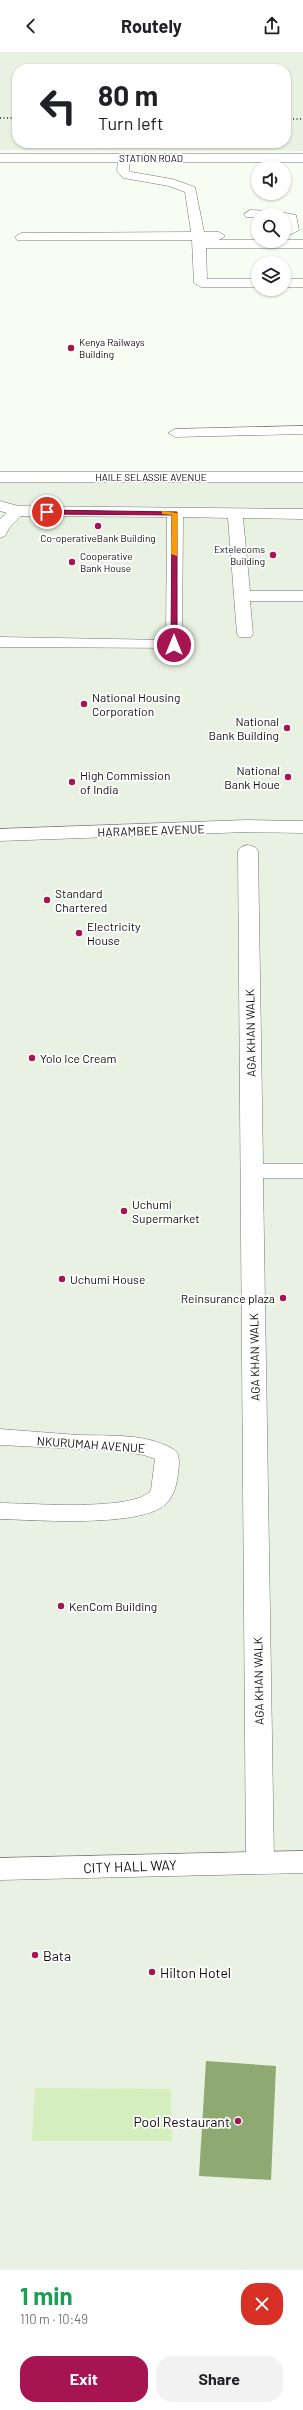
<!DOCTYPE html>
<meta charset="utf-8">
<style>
body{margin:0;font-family:Barlow,sans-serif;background:#f2f2f2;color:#202124;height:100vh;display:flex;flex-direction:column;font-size:15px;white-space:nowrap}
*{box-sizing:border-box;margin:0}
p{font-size:13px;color:#757577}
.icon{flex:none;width:22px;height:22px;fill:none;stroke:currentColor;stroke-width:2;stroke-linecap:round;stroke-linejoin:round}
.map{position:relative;height:2218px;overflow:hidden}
.panel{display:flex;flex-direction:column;background:#fff;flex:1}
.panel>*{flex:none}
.banner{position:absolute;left:12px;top:12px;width:279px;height:84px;border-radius:16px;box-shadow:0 1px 3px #0004;background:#fff;color:#202124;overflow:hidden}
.tools{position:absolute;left:251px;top:108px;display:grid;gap:8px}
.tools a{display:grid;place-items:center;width:40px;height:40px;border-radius:50%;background:#fff;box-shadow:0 1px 3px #0004;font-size:20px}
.pin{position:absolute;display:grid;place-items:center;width:34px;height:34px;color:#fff;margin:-17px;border:2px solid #fff;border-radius:50%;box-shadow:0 1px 4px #0007}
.me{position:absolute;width:44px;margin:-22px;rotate:0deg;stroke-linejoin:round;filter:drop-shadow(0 0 3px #0008)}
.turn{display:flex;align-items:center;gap:14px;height:84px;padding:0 20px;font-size:18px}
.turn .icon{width:52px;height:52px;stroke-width:2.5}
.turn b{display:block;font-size:28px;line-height:34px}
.round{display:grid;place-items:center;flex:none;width:42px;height:42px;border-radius:16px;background:#f2f2f2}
.headline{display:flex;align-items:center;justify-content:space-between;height:68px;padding:0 20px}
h1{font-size:24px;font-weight:700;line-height:30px;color:#1e9e55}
.button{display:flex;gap:8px;margin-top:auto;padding:8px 20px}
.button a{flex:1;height:46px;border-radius:16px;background:#a61552;color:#fff;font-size:16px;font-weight:700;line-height:46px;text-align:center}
.button a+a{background:#f2f2f2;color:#202124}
header{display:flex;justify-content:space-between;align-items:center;height:52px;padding:0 20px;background:#fff;font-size:18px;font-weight:700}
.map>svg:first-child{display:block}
.built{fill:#e9f2e2;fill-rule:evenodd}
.green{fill:#d5eebe}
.water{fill:#8eaa72}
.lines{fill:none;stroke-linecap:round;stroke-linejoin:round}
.service-casing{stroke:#737770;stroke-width:1}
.pedestrian-casing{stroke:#737770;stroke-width:1}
.minor-casing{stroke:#737770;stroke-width:1}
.tertiary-casing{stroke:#737770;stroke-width:1}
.secondary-casing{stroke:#737770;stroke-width:1}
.service{fill:#fff;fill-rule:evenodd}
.pedestrian{fill:#fff;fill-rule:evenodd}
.minor{fill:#fff;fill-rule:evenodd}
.tertiary{fill:#fff;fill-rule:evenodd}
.secondary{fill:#fff;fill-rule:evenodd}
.rail{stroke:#565854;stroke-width:2;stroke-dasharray:1 2.5;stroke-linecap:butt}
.route{fill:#a61552;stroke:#6c0e35}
.slow{fill:#f59e0b}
.poi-dot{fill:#a61552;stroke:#fff;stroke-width:1.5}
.labels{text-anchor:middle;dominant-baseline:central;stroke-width:3.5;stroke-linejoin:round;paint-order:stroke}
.far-street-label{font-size:10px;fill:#0f100e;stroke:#fff}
.far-poi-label{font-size:10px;fill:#0f100e;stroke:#fff;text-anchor:start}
.poi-label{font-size:12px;fill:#0f100e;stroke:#fff;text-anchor:start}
.street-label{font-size:12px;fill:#0f100e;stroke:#fff}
.near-street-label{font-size:14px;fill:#0f100e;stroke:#fff}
.near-poi-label{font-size:14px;fill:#0f100e;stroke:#fff;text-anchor:start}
</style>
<header><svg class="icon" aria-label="back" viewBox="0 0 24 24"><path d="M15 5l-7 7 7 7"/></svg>Routely<svg class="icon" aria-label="share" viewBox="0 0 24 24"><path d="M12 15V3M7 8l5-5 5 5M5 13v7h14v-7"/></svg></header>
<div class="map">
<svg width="303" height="2218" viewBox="0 0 303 2218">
<rect width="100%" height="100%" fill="#f8fdf4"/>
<g class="built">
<path d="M0,0h303v99l-303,-1zM17,17h269v74h-269z"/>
<polygon points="0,429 303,430 303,2218 0,2218"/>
</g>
<polygon class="green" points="35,2036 171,2037 172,2089 32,2089"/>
<polygon class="water" points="206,2009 276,2014 271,2128 199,2124"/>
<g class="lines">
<defs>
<g id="service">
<polygon points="124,102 130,106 129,118 131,120 172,127 195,135 204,180 219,180 225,184 219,188 205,188 303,188 303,196 206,196 207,227 258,227 258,235 201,235 194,231 192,188 17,188 15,185 21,181 191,180 185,140 169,134 123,126 117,119 118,106"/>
<polygon points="250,158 275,159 296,163 299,178 284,186 284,177 287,176 284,163 258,163 258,166 246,165 244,162"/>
<rect x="284" y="227" width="19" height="8"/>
<polygon points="303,374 303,382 175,385 168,381 175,377"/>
<polygon points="0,449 18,454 303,457 303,467 243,466 250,539 303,539 303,549 250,549 253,582 251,585 239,585 237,582 228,466 183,465 182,593 180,596 0,595 0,585 166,588 167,465 21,464 10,475 5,484 0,486 0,467 7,461 0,459"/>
<path d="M0,1377c26,2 52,4 78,6 32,1 67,-2 95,14 8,4 6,16 5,24 -1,11 -4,23 -12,31 -25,24 -131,16 -166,15v-16c27,0 137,9 151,-13l4,-31 -11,-4 -24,-4 -120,-6z"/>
</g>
<polygon id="pedestrian" points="248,793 255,795 258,799 263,1112 303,1112 303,1126 263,1126 274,1810 270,1818 260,1821 250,1818 246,1810 238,799 241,795"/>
<rect id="minor" x="0" y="102" width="303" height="8"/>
<g id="tertiary">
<polygon points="247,768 303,769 303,781 247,780 0,789 0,777"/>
<polygon points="303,1799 303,1821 0,1828 0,1806"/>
</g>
<rect id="secondary" x="0" y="420" width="303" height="10"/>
</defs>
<use href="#service" class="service-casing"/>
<use href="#pedestrian" class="pedestrian-casing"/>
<use href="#minor" class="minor-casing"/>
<use href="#tertiary" class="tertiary-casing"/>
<use href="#secondary" class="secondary-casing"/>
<use href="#service" class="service"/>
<use href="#pedestrian" class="pedestrian"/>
<use href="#minor" class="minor"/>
<use href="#tertiary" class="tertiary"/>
<use href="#secondary" class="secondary"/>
<g class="rail">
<polyline points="0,66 17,66"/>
<polyline points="286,67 303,67"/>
</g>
</g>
<polygon class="route" points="44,458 177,460 177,595 171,593 172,463 47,462"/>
<polygon class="slow" points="162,459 178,461 177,504 171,502 172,463 162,462"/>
<g class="poi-dot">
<circle cx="71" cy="296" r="4"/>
<circle cx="98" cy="474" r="4"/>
<circle cx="273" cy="503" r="4"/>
<circle cx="72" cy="510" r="4"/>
<circle cx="84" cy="652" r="4"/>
<circle cx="287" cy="676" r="4"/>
<circle cx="288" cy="725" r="4"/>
<circle cx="72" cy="730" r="4"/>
<circle cx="47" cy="848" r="4"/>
<circle cx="79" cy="881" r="4"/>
<circle cx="32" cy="1006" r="4"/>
<circle cx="124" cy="1159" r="4"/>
<circle cx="62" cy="1227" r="4"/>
<circle cx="283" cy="1246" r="4"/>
<circle cx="61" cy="1554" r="4"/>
<circle cx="35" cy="1903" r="4"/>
<circle cx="152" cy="1920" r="4"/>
<circle cx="238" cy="2069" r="4"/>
</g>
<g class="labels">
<g class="far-street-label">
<text x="151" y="106">STATION ROAD</text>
<text x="151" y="425">HAILE SELASSIE AVENUE</text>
</g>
<g class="far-poi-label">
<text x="79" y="290">Kenya Railways<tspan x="79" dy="12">Building</tspan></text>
<text x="98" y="486" text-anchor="middle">Co-operativeBank Building</text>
<text x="265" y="497" text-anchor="end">Extelecoms<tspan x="265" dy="12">Building</tspan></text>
<text x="80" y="504">Cooperative<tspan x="80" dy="12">Bank House</tspan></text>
</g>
<g class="poi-label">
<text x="92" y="645">National Housing<tspan x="92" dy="14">Corporation</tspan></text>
<text x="279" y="669" text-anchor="end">National<tspan x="279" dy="14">Bank Building</tspan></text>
<text x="280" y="718" text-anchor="end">National<tspan x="280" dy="14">Bank Houe</tspan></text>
<text x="80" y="723">High Commission<tspan x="80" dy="14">of India</tspan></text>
<text x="55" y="841">Standard<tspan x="55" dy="14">Chartered</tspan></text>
<text x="87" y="874">Electricity<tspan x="87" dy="14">House</tspan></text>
<text x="40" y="1006">Yolo Ice Cream</text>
<text x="132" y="1152">Uchumi<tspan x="132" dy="14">Supermarket</tspan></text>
<text x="70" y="1227">Uchumi House</text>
<text x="275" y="1246" text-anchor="end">Reinsurance plaza</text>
<text x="69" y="1554">KenCom Building</text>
</g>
<g class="street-label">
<text transform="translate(151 778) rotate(-2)">HARAMBEE AVENUE</text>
<text transform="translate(250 981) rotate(-91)">AGA KHAN WALK</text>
<text transform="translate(254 1305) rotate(-91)">AGA KHAN WALK</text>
<text transform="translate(91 1392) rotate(4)">NKURUMAH AVENUE</text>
<text transform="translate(258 1629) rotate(-91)">AGA KHAN WALK</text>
</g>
<g class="near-street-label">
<text transform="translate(130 1814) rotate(-2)">CITY HALL WAY</text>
</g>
<g class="near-poi-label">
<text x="43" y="1903">Bata</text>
<text x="160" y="1920">Hilton Hotel</text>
<text x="230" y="2069" text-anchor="end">Pool Restaurant</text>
</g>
</g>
</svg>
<div class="tools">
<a><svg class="icon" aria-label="sound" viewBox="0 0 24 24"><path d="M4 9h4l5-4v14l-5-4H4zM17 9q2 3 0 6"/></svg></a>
<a><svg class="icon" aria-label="search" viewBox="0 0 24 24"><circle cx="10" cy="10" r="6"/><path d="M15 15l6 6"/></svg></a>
<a><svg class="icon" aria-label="layers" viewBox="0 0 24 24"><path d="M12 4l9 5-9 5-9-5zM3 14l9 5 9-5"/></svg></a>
</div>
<div class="pin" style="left:47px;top:460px;background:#d93025"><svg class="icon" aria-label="arrive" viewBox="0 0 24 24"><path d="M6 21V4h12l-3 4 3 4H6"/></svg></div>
<svg class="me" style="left:174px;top:593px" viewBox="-20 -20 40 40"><circle r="17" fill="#a61552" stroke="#fff" stroke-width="3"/><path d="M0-11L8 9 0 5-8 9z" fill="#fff"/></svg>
<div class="banner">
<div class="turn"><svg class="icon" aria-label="left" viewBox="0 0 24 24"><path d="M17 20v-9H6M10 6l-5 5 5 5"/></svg><div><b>80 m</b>Turn left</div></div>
</div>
</div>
<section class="panel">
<div class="headline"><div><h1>1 min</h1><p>110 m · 10:49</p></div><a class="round" style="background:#d93025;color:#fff"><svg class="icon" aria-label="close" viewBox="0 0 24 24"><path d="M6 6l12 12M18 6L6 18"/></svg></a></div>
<div class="button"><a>Exit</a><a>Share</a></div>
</section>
